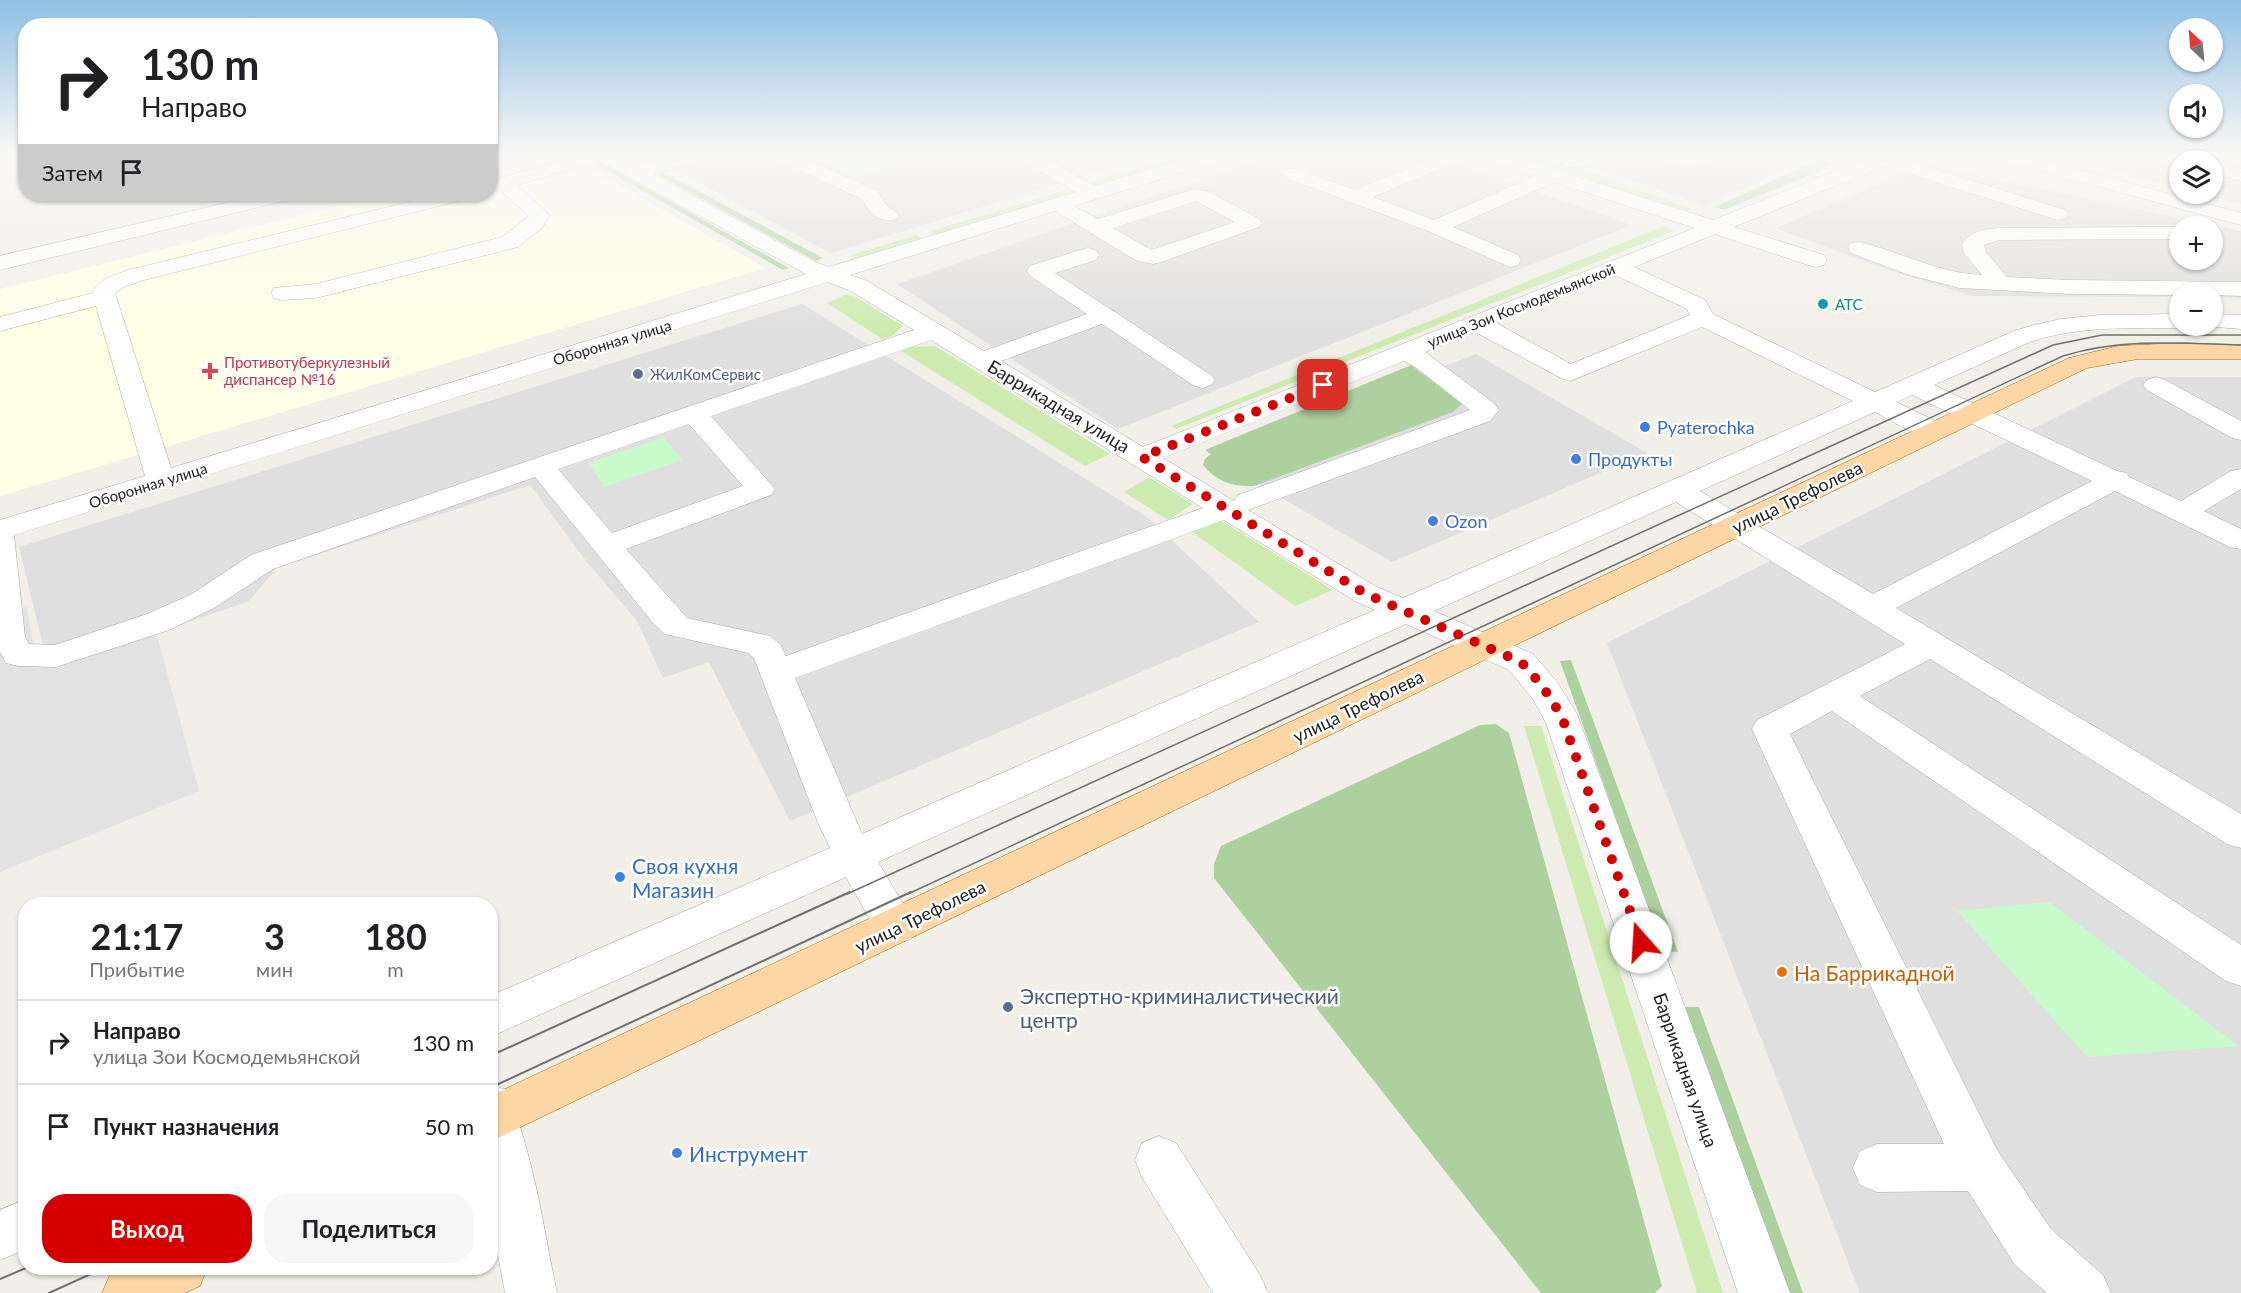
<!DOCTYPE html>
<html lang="ru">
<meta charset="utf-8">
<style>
body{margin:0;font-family:Lato,sans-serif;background:#f6f6f6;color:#202124;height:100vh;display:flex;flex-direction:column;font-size:22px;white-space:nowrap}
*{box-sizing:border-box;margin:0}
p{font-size:20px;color:#757577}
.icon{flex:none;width:33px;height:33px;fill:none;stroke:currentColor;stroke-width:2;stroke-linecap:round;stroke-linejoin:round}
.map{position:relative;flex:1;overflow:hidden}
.sheet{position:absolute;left:18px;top:897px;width:480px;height:378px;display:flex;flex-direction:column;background:#fff;border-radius:24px;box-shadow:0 2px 4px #0004}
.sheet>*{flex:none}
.top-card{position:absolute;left:18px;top:18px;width:480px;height:183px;border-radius:24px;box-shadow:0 2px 4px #0004;background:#fff;color:#202124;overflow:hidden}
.needle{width:39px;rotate:334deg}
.controls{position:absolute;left:2169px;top:18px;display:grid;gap:12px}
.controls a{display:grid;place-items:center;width:54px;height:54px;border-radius:50%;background:#fff;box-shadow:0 2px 4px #0004;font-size:30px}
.pin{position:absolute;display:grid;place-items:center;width:51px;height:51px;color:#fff;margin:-26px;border-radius:12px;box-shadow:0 3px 9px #0006}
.me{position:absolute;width:66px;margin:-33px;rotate:341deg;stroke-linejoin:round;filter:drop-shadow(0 0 4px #0008)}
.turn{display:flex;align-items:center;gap:21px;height:126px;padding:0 24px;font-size:27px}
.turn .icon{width:78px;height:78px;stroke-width:2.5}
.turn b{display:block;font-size:42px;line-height:51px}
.then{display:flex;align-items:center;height:57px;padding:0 24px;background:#0003;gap:12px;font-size:22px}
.eta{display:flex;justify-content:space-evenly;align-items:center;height:102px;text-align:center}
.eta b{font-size:36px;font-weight:700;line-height:42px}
.cta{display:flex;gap:12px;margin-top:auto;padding:12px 24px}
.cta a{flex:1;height:69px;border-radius:24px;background:#d40000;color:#fff;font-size:24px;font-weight:700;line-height:69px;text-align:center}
.cta a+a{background:#f6f6f6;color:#202124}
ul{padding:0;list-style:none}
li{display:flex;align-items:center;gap:18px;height:84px;padding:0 24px;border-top:2px solid #e0e0e0}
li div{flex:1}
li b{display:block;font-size:22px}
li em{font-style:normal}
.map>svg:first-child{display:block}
.residential{fill:#e0dfdf;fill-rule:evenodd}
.education{fill:#ffffe5}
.grass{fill:#cdebb0}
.forest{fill:#add19e}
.park{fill:#c8facc}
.parking{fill:#e2e2e2}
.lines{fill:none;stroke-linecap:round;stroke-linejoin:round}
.minor-casing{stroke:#a9a9a9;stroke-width:1}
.major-casing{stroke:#a06b00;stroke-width:1}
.minor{fill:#fff;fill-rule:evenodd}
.major{fill:#fcd6a4;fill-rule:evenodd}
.tram-far1{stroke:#707070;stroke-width:1.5}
.tram{stroke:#707070;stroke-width:2}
.route{stroke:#d40000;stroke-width:10;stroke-dasharray:0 18}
.culture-dot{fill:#0f9aa8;stroke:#fff;stroke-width:2}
.health-dot{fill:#e0444e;stroke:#fff;stroke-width:2}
.service-dot{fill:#5c6f8a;stroke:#fff;stroke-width:2}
.shop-dot{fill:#3f7fe0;stroke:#fff;stroke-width:2}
.food-dot{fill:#e8710a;stroke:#fff;stroke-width:2}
.labels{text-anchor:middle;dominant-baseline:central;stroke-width:5;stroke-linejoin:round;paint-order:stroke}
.far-culture-label{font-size:15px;fill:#0d838f;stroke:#fff;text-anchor:start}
.far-street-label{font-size:15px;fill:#222;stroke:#fff}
.far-health-label{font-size:15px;fill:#be3a42;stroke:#fff;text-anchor:start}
.far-service-label{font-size:15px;fill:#4e5e75;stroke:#fff;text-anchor:start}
.street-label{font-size:18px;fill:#222;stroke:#fff}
.shop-label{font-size:18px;fill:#366cbe;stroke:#fff;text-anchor:start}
.near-shop-label{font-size:21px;fill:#366cbe;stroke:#fff;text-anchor:start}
.near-food-label{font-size:21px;fill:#c56008;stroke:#fff;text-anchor:start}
.near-service-label{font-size:21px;fill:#4e5e75;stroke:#fff;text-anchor:start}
</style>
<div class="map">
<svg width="2241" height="1293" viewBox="0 0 2241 1293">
<rect width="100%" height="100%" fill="#f2efe9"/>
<g class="residential">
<polygon points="643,153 1159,153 831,253"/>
<polygon points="1279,153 1426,153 1631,225 1118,429 897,284"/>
<polygon points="1552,153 1822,153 1704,206"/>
<polygon points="2047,153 2241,153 2241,204 2201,194 2212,194 2212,160 2180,160 2179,188"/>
<path d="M1925,165l316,66v67l-28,-1 -1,-5h-32l-1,5 -207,-1 -96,-30 -100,-38zM2180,226h32v34h-32z"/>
<polygon points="802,304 1147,517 1259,622 790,821 709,662 663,678 637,621 586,561 530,485 277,568 249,601 49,671 19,547"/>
<polygon points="1476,354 1647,453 1392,562 1211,457"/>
<polygon points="2136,377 2241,377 2241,1293 1860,1293 1607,643"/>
</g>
<polygon class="education" points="538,153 561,153 766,268 0,496 0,289 387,194 490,194 491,167"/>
<g class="grass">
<polygon points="1188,153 1206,153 1096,187 1085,184"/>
<polygon points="1536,154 1692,209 1688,211 1525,159"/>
<polygon points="1073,188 1076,193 937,235 931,231"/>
<polygon points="1664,226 1674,231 1176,429 1171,426"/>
<polygon points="917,235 924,240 858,260 851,255"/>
<polygon points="848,294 856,297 903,326 892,336 882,339 827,303"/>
<polygon points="935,346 1110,454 1085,466 901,351 911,347"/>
<polygon points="1149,477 1193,504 1168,520 1124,492"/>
<polygon points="1219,519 1333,590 1295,606 1188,529"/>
<polygon points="1524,726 1541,726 1723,1293 1697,1293"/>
</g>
<g class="forest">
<polygon points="1820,160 1834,165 1724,210 1714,207"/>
<polygon points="600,162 789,268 783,270 595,164"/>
<polygon points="659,170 823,258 816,261 653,172"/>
<path d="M1411,365l51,39 -9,8 -199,74c-21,1 -37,-4 -51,-21l2,-6 6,-5 -6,-4z"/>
<polygon points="1571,660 1678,952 1663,951 1560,661"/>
<polygon points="1496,724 1509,733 1662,1286 1655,1293 1541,1293 1214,878 1214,864 1221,846 1480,725"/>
<polygon points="1684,1007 1699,1007 1803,1293 1785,1293"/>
</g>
<g class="park">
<polygon points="851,153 896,153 893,164 855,177 824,162"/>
<polygon points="664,437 682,460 605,487 588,463"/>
<polygon points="2049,902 2239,1046 2087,1057 1957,911"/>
</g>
<polygon class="parking" points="27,607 35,657 152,617 199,791 0,872 0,616"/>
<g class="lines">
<defs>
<g id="minor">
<polygon points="490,153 502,153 500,157 490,159"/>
<path d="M587,153h26l25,13 45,-13h27l-2,4 -55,17 162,88 14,5 247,-75 -56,-32 -2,-4 2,-3h15l60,33 111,-33h27l-2,4 -157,49 24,13 97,-30 14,3 50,27 3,4 -3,4 -98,35 -8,2 -16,-3 -82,-50 -205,64 17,6 117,70 103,-37 -57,-38 -3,-5 3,-5 50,-16 8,-2 8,2 3,5 -3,5 -41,13 156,102 4,5 -4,5 -9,3 -9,-3 -91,-61 -101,37 142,86 552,-219 -141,-46 -101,45 65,28 3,5 -3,5 -8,2 -82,-36 -144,-54 -3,-4 3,-4h14l57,21 92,-37h24l-2,4 -96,40 61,23 101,-44 -58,-19 -2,-4h27l211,67 163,-65 7,-2h25l-6,6 163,51 3,4 -3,4 -7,2 -174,-54 -150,61 90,28 3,5 -3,5 -8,2 -8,-2 -93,-31 -81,33 71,33 8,14 162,78 139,-61 20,-6 27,-6 39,-4 80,-1v12h9l-9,2c-50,0 -100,-2 -148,13l-98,44 183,86 10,2 2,4 52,24 50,-30 10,-2v20l-37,22 37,18v20l-11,-2 -115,-56 -219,117 345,206v34l-14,-4 -297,-185 -70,37 381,249v41l-15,-5 -394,-270 -42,23 207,416 54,79 52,46 8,18h-64l-32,-28 -47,-74 -91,1 -17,-7 -7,-17 7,-17 17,-7h67l-192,-415 5,-9 148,-76 -229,-142 -242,109 99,43 24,28 20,32 213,579h-52l-192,-570 -13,-24 -24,-29 -103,-46 -528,238 39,65 -6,12 -15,5 -15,-5 -35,-62 -356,160v-41l340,-148 -12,-25 -64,-165 -6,-5 -83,-19 -11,-10 -119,-147 -262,92 -59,39 -45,22 -113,37 -38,-1 -12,-3 -6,-11v-132l145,-44 -49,-170 -96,25v-14l93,-24c4,-14 22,-18 35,-23l314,-76h32l-3,4 -327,82 -18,6 -11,7 56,175 635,-194 -206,-113 -83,24 33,30 -8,13 -24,19 -202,51 -34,2 -8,-2 -3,-5 3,-5 42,-4 186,-47 27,-21 -29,-26 -10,3v-12zM1196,201l39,21 -84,28 -38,-22zM1615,275l72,34 3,6 -119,49 -75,-41zM828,282l23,9 63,39 -663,225 -59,39 -45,20 -92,31 -26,-1 -4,-7 -11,-102zM1702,327l151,74 -450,197 -26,-11 -129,-77 242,-89 9,-11 -4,-6 -70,-52 50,-20 86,46 9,3zM931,340l272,168 -417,148 -6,-12 -10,-8 -83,-18 -61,-69 145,-54 4,-6 -64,-73zM1404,361l13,7 53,42 -232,85 -4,6 -71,-43zM1912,395l180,86 -219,113 -173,-103 175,-79c20,10 47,30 69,25l4,-6 -4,-6 -48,-23zM689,424l54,62 -131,47 -54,-64zM1224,520l131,81 20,9 -513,224 -67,-156z"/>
<path d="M769,153h24l84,38 8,13 14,11 -3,4c-16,5 -27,-6 -34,-20l-91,-42z"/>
<polygon points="1583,153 1608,153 1606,157 1580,167 1566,167 1563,163 1566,159"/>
<polygon points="1649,153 1675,153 1688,157 1698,153 1723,153 1721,157 1688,169 1651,157"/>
<polygon points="1988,153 2017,153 2241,213 2241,225 1990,157"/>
<polygon points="2141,153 2174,153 2189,156 2192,160 2180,160 2180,165 2143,157"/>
<polygon points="2212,162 2241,169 2241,181 2212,174"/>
<polygon points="265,194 313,194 310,198 284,201 0,270 0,256"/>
<path d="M2180,227v12l-181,1 -15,5 2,7 21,25 64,3 170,2v14l-29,-1v-3h-32v3l-109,-1 -111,-6 -51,-13 -58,-22 -3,-5 3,-5 8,-1c43,10 77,31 123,33l-18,-22 -2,-9c10,-14 21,-14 37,-16z"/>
<polygon points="2212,314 2241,315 2241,329 2204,326 2212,326"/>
<polygon points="2156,377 2165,380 2241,421 2241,440 2232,438 2147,390 2143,385 2147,380"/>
<path d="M490,1084l16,6c28,64 37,136 51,203h-52l-15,-81z"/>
<polygon points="1159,1136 1176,1143 1260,1275 1268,1293 1213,1293 1142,1177 1135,1160 1142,1143"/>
<polygon points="26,1199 26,1249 0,1260 0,1210"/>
</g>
<g id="major">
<polygon points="2180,343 2241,345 2241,359 2138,359 2087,368 490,1142 490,1096 2069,358 2118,346"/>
<polygon points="126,1268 207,1268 200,1286 185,1293 102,1293 110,1275"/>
</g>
</defs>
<use href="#minor" class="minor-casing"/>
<use href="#major" class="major-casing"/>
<use href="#minor" class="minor"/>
<use href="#major" class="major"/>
<g class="tram-far1">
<polyline points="847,894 2053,345 2102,335 2241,335"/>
<path d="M908,894l1155,-538c59,-18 118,-13 178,-11"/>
</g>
<g class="tram">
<polyline points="490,1056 850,892"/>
<polyline points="490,1088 911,892"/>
<polyline points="0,1279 26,1268"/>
<polyline points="49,1293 104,1268"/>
</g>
</g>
<linearGradient id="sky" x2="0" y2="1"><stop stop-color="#8fc0e4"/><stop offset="0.46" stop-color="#f9f8f5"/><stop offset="1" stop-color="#f9f8f5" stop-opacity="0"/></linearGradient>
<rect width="2241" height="334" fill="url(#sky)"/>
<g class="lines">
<path class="route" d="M1323,385l-181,72 224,137 155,68c18,19 32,37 43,61l77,219"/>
</g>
<circle class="culture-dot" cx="1823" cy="304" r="6"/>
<path class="health-dot" d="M207 362h6v6h6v6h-6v6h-6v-6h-6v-6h6z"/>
<g class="service-dot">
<circle cx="638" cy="374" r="6"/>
<circle cx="1008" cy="1007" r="6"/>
</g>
<g class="shop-dot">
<circle cx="1645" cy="427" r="6"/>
<circle cx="1576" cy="459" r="6"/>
<circle cx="1433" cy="521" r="6"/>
<circle cx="620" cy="877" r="6"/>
<circle cx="677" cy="1153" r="6"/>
</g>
<circle class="food-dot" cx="1782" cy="972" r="6"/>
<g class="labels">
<g class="far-culture-label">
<text x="1835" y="304">АТС</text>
</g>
<g class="far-street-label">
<text transform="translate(1521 305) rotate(-22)">улица Зои Космодемьянской</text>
<text transform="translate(612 342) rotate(-17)">Оборонная улица</text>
<text transform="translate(148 485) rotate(-17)">Оборонная улица</text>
</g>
<g class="far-health-label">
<text x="224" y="362">Противотуберкулезный<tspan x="224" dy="17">диспансер №16</tspan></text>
</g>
<g class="far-service-label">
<text x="650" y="374">ЖилКомСервис</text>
</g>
<g class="street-label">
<text transform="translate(1059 406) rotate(31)">Баррикадная улица</text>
<text transform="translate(1797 497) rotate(-26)">улица Трефолева</text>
<text transform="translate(1358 706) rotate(-26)">улица Трефолева</text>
<text transform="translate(920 916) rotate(-26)">улица Трефолева</text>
<text transform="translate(1686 1070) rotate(71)">Баррикадная улица</text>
</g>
<g class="shop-label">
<text x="1657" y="427">Pyaterochka</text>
<text x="1588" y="459">Продукты</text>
<text x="1445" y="521">Ozon</text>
</g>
<g class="near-shop-label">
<text x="632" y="865">Своя кухня<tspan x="632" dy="24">Магазин</tspan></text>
<text x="689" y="1153">Инструмент</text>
</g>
<g class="near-food-label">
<text x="1794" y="972">На Баррикадной</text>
</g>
<g class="near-service-label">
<text x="1020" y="995">Экспертно-криминалистический<tspan x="1020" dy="24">центр</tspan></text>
</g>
</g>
</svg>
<div class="controls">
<a><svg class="needle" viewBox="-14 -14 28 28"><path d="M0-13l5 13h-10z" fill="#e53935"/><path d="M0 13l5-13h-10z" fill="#757577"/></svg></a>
<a><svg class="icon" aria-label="sound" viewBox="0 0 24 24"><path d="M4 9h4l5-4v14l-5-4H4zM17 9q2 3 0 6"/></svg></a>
<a><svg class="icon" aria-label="layers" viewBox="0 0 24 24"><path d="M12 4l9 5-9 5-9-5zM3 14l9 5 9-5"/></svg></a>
<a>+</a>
<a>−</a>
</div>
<div class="pin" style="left:1323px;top:385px;background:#d93025"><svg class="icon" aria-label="arrive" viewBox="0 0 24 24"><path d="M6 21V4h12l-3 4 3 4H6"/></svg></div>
<svg class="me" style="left:1641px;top:942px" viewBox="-20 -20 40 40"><circle r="19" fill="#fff"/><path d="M0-13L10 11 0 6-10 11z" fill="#d40000"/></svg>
<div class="top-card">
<div class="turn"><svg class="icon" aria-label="right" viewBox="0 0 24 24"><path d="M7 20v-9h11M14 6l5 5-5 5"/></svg><div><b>130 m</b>Направо</div></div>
<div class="then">Затем<svg class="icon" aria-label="arrive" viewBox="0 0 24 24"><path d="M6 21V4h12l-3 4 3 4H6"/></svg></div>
</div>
<section class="sheet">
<div class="eta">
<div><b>21:17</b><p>Прибытие</p></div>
<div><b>3</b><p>мин</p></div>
<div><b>180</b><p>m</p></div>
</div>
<ul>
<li><svg class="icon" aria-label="right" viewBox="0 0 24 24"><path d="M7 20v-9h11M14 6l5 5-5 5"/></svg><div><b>Направо</b><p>улица Зои Космодемьянской</p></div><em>130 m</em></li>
<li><svg class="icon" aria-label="arrive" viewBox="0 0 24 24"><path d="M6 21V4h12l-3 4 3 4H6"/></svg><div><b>Пункт назначения</b></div><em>50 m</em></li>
</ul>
<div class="cta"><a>Выход</a><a>Поделиться</a></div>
</section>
</div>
